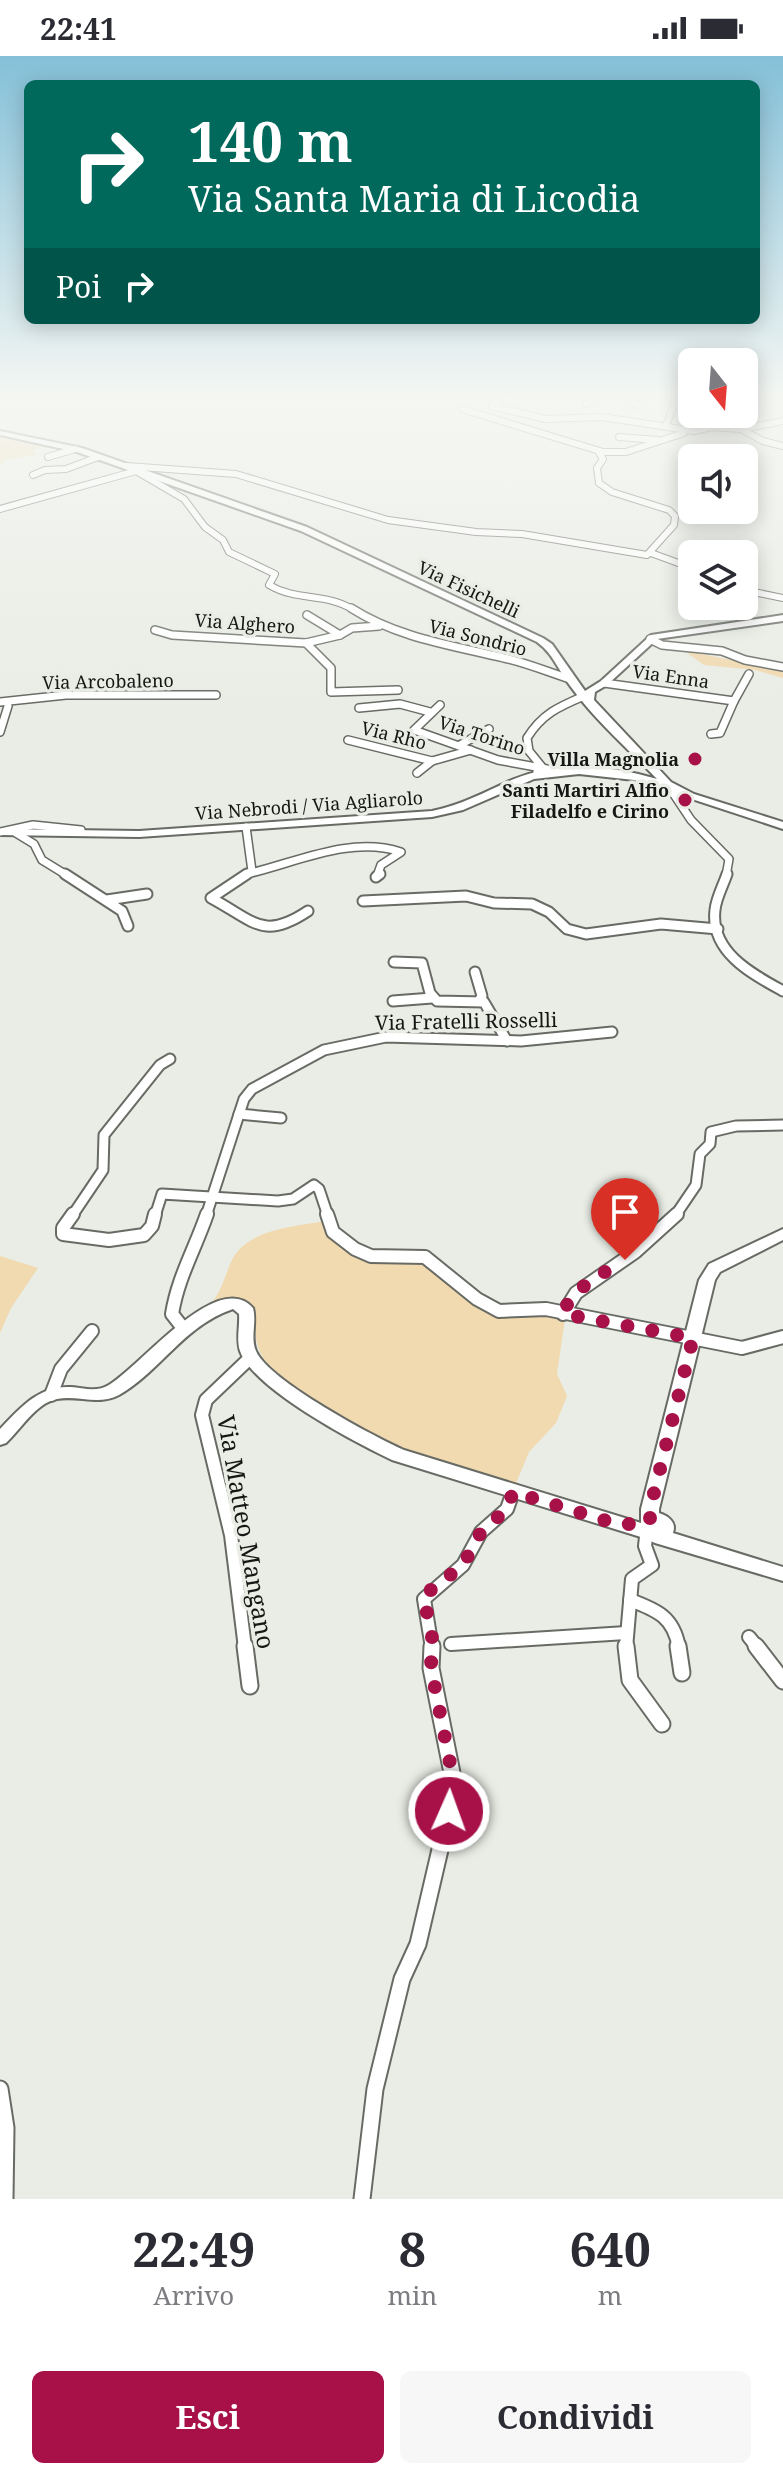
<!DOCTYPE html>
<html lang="it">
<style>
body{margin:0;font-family:"Noto Serif",serif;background:#f7f7f7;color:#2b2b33;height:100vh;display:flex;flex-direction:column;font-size:30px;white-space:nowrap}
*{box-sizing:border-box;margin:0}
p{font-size:26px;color:#7c7c81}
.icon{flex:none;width:44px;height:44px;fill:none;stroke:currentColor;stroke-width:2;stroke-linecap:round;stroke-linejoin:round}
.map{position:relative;height:2143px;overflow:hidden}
.panel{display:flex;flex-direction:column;background:#fff;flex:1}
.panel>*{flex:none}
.guide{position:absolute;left:24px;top:24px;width:736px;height:244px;border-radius:12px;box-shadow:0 4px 20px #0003;background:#00695c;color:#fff;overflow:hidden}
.needle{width:52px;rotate:163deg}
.buttons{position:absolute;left:678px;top:292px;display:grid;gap:16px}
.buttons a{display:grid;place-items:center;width:80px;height:80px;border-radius:12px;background:#fff;box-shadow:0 4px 20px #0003;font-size:40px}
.pin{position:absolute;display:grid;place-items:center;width:68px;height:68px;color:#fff;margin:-82px -34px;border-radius:50% 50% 50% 0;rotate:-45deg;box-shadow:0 0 8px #0007}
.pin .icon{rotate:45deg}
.me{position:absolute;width:88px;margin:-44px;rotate:2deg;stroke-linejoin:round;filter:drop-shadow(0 0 6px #0008)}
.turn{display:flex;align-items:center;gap:28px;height:168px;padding:0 32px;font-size:36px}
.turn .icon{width:104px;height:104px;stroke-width:2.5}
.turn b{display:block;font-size:56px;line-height:68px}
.then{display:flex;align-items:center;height:76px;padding:0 32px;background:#0003;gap:16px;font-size:30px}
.eta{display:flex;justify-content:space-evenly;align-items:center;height:136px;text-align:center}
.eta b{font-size:48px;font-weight:700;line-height:56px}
.button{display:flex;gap:16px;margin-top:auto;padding:16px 32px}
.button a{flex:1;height:92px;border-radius:12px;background:#a71148;color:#fff;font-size:32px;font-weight:700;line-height:92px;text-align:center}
.button a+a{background:#f7f7f7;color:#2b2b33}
.status{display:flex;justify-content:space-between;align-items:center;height:56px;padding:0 40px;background:#fff;direction:ltr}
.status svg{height:22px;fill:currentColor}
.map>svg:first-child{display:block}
.green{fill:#f1d9b0}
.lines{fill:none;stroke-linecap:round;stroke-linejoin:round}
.street-far4-casing{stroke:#676b64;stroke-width:8}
.street-far3-casing{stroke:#676b64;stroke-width:10}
.street-far2-casing{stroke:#676b64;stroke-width:13}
.street-far1-casing{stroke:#676b64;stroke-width:16}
.street-casing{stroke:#676b64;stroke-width:19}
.secondary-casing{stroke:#676b64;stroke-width:4}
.street-far4{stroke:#fff;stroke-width:6}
.street-far3{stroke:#fff;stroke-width:7}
.street-far2{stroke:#fff;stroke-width:9}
.street-far1{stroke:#fff;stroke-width:12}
.street{stroke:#fff;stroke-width:15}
.secondary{fill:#fff;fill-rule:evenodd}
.route{stroke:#a71148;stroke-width:14;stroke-dasharray:0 25.2}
.poi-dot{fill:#a71148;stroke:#e9ede5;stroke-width:3}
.labels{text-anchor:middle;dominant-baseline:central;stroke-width:7;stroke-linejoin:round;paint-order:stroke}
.far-street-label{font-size:18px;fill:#151714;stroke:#e9ede5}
.far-poi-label{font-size:18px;font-weight:bold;fill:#151714;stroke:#e9ede5;text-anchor:end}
.street-label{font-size:20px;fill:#151714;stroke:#e9ede5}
.near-street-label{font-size:24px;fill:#151714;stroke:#e9ede5}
</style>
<div class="status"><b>22:41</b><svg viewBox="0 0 49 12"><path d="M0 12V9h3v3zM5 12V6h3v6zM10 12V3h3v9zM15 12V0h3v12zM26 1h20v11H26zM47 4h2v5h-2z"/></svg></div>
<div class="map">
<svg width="783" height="2143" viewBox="0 0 783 2143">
<rect width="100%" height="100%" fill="#e9ede5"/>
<g class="green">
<polygon points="0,378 6,382 54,390 33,394 36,399 5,404 0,408"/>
<polygon points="683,594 783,615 783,622 755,614 704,609"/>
<path d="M325,1165l5,11 30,28 59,-2 60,47 60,6 26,8 -8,55 10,22 -11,27 -27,29 -15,36 -128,-41 -99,-63 1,-2c-37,-29 -29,-35 -37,-76 -14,-10 -31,-1 -47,5 16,-14 19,-30 27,-49 14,-33 63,-35 94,-41z"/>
<polygon points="0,1200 38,1212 11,1252 0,1277"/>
</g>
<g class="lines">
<defs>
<g id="street-far4">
<polyline points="498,345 492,350 545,363 602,361 694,375 711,371 741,373 763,385 783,390"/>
<polyline points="630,345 639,350"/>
<polyline points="586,348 594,345"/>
<polyline points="462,353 603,396 626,396 684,377"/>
<polyline points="666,370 673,351"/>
<polyline points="742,373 783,365"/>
<polyline points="619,381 658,384"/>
<polyline points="48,401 75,393"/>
<polyline points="127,410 236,418 388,464 476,476 522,478 647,499 674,469 675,460 669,454 612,436 599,427 597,412 603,403 598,395"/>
<polyline points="33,419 45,414 66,413 98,401"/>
<path d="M0,453l136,-38 48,28 21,28 18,13 6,12 46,22 -6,11c29,17 56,7 85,25"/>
<polyline points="651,497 692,512"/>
<polyline points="744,534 783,542"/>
</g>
<g id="street-far3">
<path d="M351,552c47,30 100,37 153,50 23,5 44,14 66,21"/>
<polyline points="307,559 340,579"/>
<polyline points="155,574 172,579 306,587 340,579 352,572 379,570"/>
<polyline points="650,583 662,589 722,595 745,604 783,611"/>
<polyline points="306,587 331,612 331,636 398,634"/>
<polyline points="604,627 734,645 720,677 711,678"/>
<polyline points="734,645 749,618"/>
<polyline points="0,646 66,639 216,639"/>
<polyline points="440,649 414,674 498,704 558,715"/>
<polyline points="359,652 400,648 430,656"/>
<polyline points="0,676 8,650"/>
<polyline points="348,684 432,705"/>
<polyline points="460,689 489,673"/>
<path d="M537,716l5,-5 -13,-16 -2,-13c15,-24 31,-31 57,-42"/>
<polyline points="417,717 432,705 471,694"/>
<polyline points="667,728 691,764 729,803 726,820"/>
<polyline points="0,776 33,769 81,774"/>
<polyline points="16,777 34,788 42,804 68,820"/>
<path d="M251,817c49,-12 100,-37 150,-21l-20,13 -4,11"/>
<polyline points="244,820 252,815 246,771"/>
</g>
<g id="street-far2">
<polyline points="65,818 122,855 128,870"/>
<path d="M247,818l-36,24c43,23 52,43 97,13"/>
<path d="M727,818c-4,12 -11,24 -12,36 -5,42 37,64 68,81"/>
<polyline points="376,821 380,818"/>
<polyline points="107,844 147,838"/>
<polyline points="363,845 466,840 494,847 532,848 549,856 567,873 586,878 661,868 718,873"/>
<polyline points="394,906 422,907 430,937 437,945 484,946 507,985"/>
<polyline points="475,916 482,940 479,945"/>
<polyline points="393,945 432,942"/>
<polyline points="239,1058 281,1062"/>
<polyline points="72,1160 103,1114 104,1079 160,1009 170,1003"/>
<polyline points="155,1160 162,1138 278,1145 293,1143 314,1129 319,1133 328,1160"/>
<polyline points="206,1160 244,1043 252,1033 324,994 386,981 521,985 612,976"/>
<polyline points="675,1160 696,1129 700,1098 710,1088 711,1076 736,1070 783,1069"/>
</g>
<g id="street-far1">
<polyline points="73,1158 63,1172 63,1178 109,1184 144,1179 152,1170 155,1158"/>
<polyline points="327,1158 333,1176 355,1193 371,1200 425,1201 477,1243 499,1255 546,1253 742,1292 783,1281"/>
<polyline points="563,1258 576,1237 635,1196 677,1158"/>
<path d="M183,1272l-11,-14c6,-37 23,-65 35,-100"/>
<polyline points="51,1339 61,1313 92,1275"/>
<path d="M630,1544c27,10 44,17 49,48"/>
<polyline points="749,1581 758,1592"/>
<polyline points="451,1588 626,1577"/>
<polyline points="245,1592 231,1479 202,1359 206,1344 251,1301"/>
<polyline points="432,1592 424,1543 463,1509 481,1476 507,1453 513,1436"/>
<polyline points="626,1592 632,1523 652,1509 645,1490 646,1481 653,1478"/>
</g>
<g id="street">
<polyline points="245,1590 250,1630"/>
<polyline points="626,1590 630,1624 662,1668"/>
<polyline points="678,1590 682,1617"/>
<polyline points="756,1590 783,1625"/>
<polyline points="0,2033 6,2072 5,2143"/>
<polyline points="362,2143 375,2033 402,1923 418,1888 449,1755 453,1722 431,1612 432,1590"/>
</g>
<g id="secondary">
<path d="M0,375l82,17 225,79 236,111 9,6 33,47 16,-10 50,-46 132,-20v6l-126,18 -50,46 -12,7 -1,8 77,82 23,12 89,28v7l-149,-49 -55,-6 -45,5 -71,31 -31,7 -293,20 -139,-2v-6l139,2 293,-20c30,-6 55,-20 82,-32 45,-18 97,-14 143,0 -29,-30 -62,-59 -86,-92 -12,-15 -18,-34 -34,-45l-236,-111 -224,-79 -77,-17z"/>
<path d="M783,1173v11l-63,32 -5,8 -56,229v4c9,3 18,9 14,20l110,34v14l-128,-38 -11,-5 -252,-78c-36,-17 -139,-71 -152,-109 -4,-12 0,-25 -1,-37l-6,-5c-50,17 -72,62 -114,86 -21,11 -40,0 -62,4 -21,4 -36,30 -51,44l-6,2v-16c20,-21 39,-44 71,-42 12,1 25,5 36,-1 30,-15 110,-119 146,-78 4,14 -3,30 3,43 13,30 117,85 148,99l237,73v-14l58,-229 10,-16z"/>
</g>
</defs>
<use href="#street-far4" class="street-far4-casing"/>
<use href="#street-far3" class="street-far3-casing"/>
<use href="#street-far2" class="street-far2-casing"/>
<use href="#street-far1" class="street-far1-casing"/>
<use href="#street" class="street-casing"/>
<use href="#secondary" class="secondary-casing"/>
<use href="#street-far4" class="street-far4"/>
<use href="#street-far3" class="street-far3"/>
<use href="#street-far2" class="street-far2"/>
<use href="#street-far1" class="street-far1"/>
<use href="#street" class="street"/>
<use href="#secondary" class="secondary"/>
</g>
<linearGradient id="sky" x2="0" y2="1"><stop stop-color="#84c0d8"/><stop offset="0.53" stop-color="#f5f7f3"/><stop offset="1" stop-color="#f5f7f3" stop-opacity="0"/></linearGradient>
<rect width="783" height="645" fill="url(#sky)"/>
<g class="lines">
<path class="route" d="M449,1755l4,-33 -22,-110 1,-32 -8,-37 3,-6 36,-28 18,-33 26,-23 6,-17 107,33 30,-3v-13l43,-171 -130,-24c8,-26 40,-40 62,-54"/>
</g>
<g class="poi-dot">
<circle cx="695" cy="703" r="8"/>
<circle cx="685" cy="744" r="8"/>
</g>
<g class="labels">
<g class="far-street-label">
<text transform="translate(469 533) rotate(25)">Via Fisichelli</text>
<text transform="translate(245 567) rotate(4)">Via Alghero</text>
<text transform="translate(478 581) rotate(14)">Via Sondrio</text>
<text transform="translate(671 620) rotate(8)">Via Enna</text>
<text transform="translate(108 625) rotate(-1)">Via Arcobaleno</text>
<text transform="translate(394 679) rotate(14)">Via Rho</text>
<text transform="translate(482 679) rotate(18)">Via Torino</text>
<text transform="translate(309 749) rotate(-4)">Via Nebrodi / Via Agliarolo</text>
</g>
<g class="far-poi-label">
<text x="679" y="703">Villa Magnolia</text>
<text x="669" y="734">Santi Martiri Alfio<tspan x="669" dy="21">Filadelfo e Cirino</tspan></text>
</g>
<g class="street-label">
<text transform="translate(466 965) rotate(-1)">Via Fratelli Rosselli</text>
</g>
<g class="near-street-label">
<text transform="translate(247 1476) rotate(80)">Via Matteo Mangano</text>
</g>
</g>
</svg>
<div class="buttons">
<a><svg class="needle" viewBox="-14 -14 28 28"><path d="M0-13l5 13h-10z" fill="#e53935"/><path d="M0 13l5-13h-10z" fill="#7c7c81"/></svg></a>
<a><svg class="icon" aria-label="sound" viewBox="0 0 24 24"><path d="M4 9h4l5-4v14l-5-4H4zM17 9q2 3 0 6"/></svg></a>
<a><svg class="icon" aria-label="layers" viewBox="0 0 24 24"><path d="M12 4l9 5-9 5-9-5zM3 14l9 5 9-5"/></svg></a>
</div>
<div class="pin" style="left:625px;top:1204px;background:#d93025"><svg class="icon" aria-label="arrive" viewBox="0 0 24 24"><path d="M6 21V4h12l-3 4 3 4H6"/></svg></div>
<svg class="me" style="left:449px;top:1755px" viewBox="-20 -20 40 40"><circle r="17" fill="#a71148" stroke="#fff" stroke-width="3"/><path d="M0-11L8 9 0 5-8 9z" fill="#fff"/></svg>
<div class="guide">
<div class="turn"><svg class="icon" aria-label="right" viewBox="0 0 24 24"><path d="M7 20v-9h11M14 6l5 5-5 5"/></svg><div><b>140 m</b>Via Santa Maria di Licodia</div></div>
<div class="then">Poi<svg class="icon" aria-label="right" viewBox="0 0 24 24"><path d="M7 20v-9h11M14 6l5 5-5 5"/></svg></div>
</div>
</div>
<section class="panel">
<div class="eta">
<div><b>22:49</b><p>Arrivo</p></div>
<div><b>8</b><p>min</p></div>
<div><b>640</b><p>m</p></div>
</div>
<div class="button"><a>Esci</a><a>Condividi</a></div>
</section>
